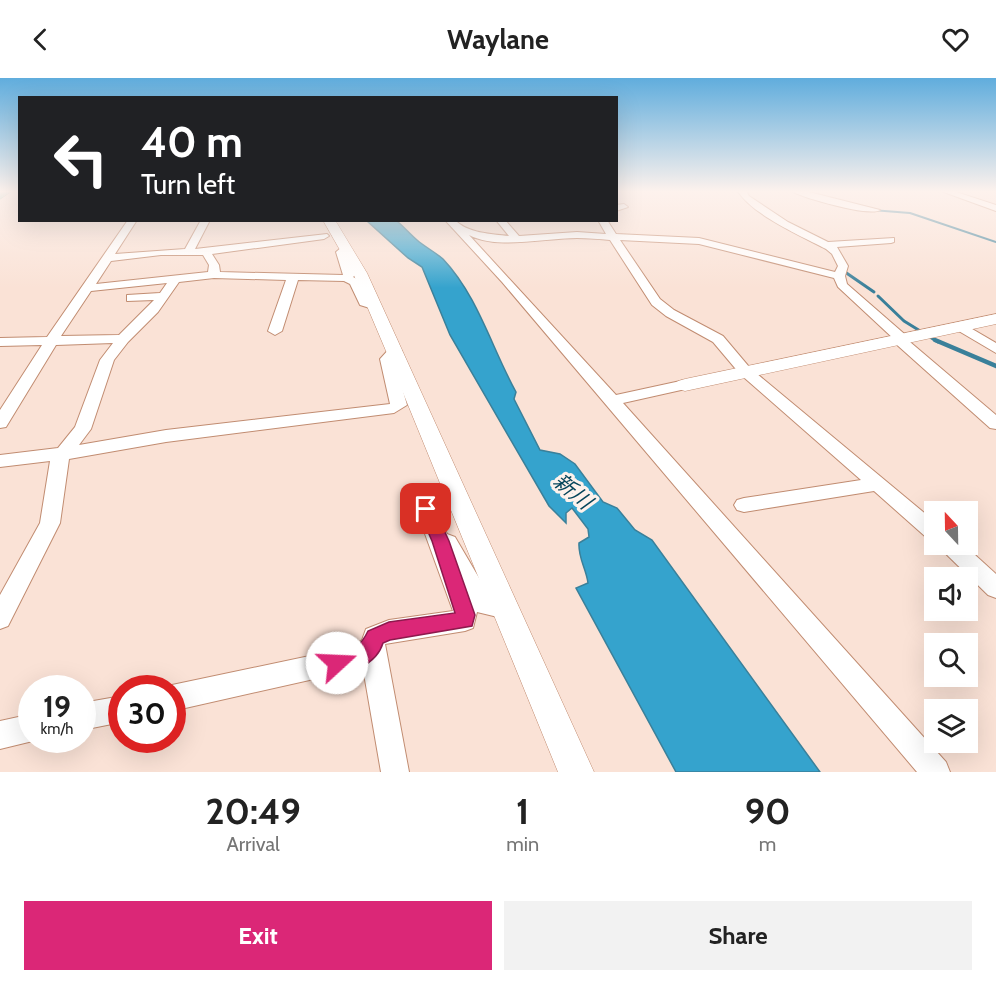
<!DOCTYPE html>
<meta charset="utf-8">
<style>
body{margin:0;font-family:Cabin,"Noto Sans JP",sans-serif;background:#f2f2f2;color:#222;height:100vh;display:flex;flex-direction:column;font-size:22px;white-space:nowrap}
*{box-sizing:border-box;margin:0}
p{font-size:20px;color:#767676}
.icon{flex:none;width:33px;height:33px;fill:none;stroke:currentColor;stroke-width:2;stroke-linecap:round;stroke-linejoin:round}
.map{position:relative;height:694px;overflow:hidden}
.side{display:flex;flex-direction:column;background:#fff;flex:1}
.side>*{flex:none}
.hud{position:absolute;left:18px;top:18px;width:600px;height:126px;border-radius:0px;box-shadow:0 6px 24px #0002;background:#202124;color:#fff;overflow:hidden}
.needle{width:39px;rotate:338deg}
.tools{position:absolute;left:924px;top:423px;display:grid;gap:12px}
.tools a{display:grid;place-items:center;width:54px;height:54px;border-radius:0px;background:#fff;box-shadow:0 6px 24px #0002;font-size:30px}
.speed{position:absolute;left:18px;top:597px;display:flex;gap:12px;font-size:30px;font-weight:700;text-align:center}
.speed>*{display:grid;place-content:center;width:78px;height:78px;border-radius:50%;background:#fff;box-shadow:0 6px 24px #0002;line-height:1}
.speed small{font-size:15px;font-weight:400}
.speed .limit{border:9px solid #d22;background:#fff;color:#111}
.pin{position:absolute;display:grid;place-items:center;width:51px;height:51px;color:#fff;margin:-26px;border-radius:12px;box-shadow:0 3px 9px #0006}
.me{position:absolute;width:66px;margin:-33px;rotate:70deg;stroke-linejoin:round;filter:drop-shadow(0 0 4px #0008)}
.turn{display:flex;align-items:center;gap:21px;height:126px;padding:0 24px;font-size:27px}
.turn .icon{width:78px;height:78px;stroke-width:2.5}
.turn b{display:block;font-size:42px;line-height:51px}
.eta{display:flex;justify-content:space-evenly;align-items:center;height:102px;text-align:center}
.eta b{font-size:36px;font-weight:700;line-height:42px}
.action{display:flex;gap:12px;margin-top:auto;padding:12px 24px}
.action a{flex:1;height:69px;border-radius:0px;background:#db2777;color:#fff;font-size:24px;font-weight:700;line-height:69px;text-align:center}
.action a+a{background:#f2f2f2;color:#222}
header{display:flex;justify-content:space-between;align-items:center;height:78px;padding:0 24px;background:#fff;font-size:27px;font-weight:700}
.map>svg:first-child{display:block}
.water{fill:#35a3cd;stroke:#3a809a;stroke-width:1.5}
.lines{fill:none;stroke-linecap:round;stroke-linejoin:round}
.stream-far2{stroke:#3a809a;stroke-width:2}
.stream-far1{stroke:#3a809a;stroke-width:3}
.stream{stroke:#3a809a;stroke-width:4.5}
.minor-casing{stroke:#c18c71;stroke-width:2}
.tertiary-casing{stroke:#c18c71;stroke-width:1}
.primary-casing{stroke:#2b7b5f;stroke-width:1}
.minor{fill:#fff;fill-rule:evenodd}
.tertiary{fill:#fff;fill-rule:evenodd}
.primary{fill:#77c8b2;fill-rule:evenodd}
.route{fill:#db2777;stroke:#8e194d;stroke-width:1.5}
.labels{text-anchor:middle;dominant-baseline:central;stroke-width:6;stroke-linejoin:round;paint-order:stroke}
.water-label{font-size:21px;font-style:italic;fill:#05455b;stroke:#fef2ec}
</style>
<header><svg class="icon" aria-label="back" viewBox="0 0 24 24"><path d="M15 5l-7 7 7 7"/></svg>Waylane<svg class="icon" aria-label="heart" viewBox="0 0 24 24"><path d="M12 20l-8-8c-3-5 5-10 8-4 3-6 11-1 8 4z"/></svg></header>
<div class="map">
<svg width="996" height="694" viewBox="0 0 996 694">
<rect width="100%" height="100%" fill="#fae2d6"/>
<path class="water" d="M367,143h30c7,6 13,13 20,19 8,7 18,12 26,19 35,37 49,90 73,133l-2,7 26,51 20,4 15,10 28,38 14,6 18,22 17,10 168,232h-144l-100,-184 12,-5c-2,-15 -10,-25 -9,-40l10,-6 -1,-8 -16,-21 -6,5v10l-17,-17 -99,-171 -28,-68 -14,-9z"/>
<g class="lines">
<g class="stream-far2">
<polyline points="737,113 751,126"/>
<polyline points="872,132 910,135 996,164"/>
</g>
<g class="stream-far1">
<polyline points="845,194 874,214"/>
<polyline points="878,218 904,243 938,264"/>
</g>
<polyline class="stream" points="935,262 996,288"/>
<defs>
<g id="minor">
<path d="M738,113h8l3,5 39,26 40,20 66,-4v4l-3,1 -54,4 11,19 -3,10 2,8 62,54 1,4 86,73v14l-6,-1 -94,-84 -1,-4 -57,-53 -4,-9 -135,-34 -79,-4 40,59 14,11 49,26 27,32 184,153v19l-7,-2 -53,-47 -130,21 -7,-2 -3,-5 3,-5 7,-2 117,-18 -121,-106 -27,-32 -47,-26 -14,-11 -42,-65c-11,-1 -22,-2 -33,-2 -32,0 -80,12 -108,-3l147,160 69,-15 5,2 3,3 -3,3 -67,15 323,359 4,10h-33l-415,-490 -57,-62h10c12,13 36,14 54,16l-13,-16h9l14,16 58,-4 29,2 -8,-14h9l9,14 83,4 136,34 3,-6 -6,-12 -6,-5c-23,-12 -75,-35 -88,-58z"/>
<path d="M791,113h14l75,19c-10,7 -77,-12 -89,-19z"/>
<polygon points="941,113 953,113 996,127 996,133"/>
<polygon points="616,127 624,126 628,129 616,133"/>
<path d="M128,142h9l-22,34 70,-5 16,-29h9l-15,29 132,-15 2,2 -5,3 -112,15 7,11 1,7 123,3 -7,-23 6,-5h8l1,2 -4,4 9,21 -3,3 6,3 10,20 10,5 -6,4 -13,-4 -10,-21 -6,-3 -46,-1 -16,51 -7,4 -7,-4 18,-51 -72,-2 -35,4 -21,30 -30,30 -14,18 -23,69 -12,16 87,-15 224,-26 -10,-45 10,-11 5,-1 7,4 -8,9 13,45 -13,8 -228,29 -97,17 -9,64 -52,103 -8,3v-34l40,-72 10,-62 -50,6v-12l58,-7 17,-21 25,-67 13,-17 -57,2 -50,82 -6,1v-18l42,-65 -42,1v-8l47,-1zM161,177h42l6,10 -1,7 -112,12 15,-23zM167,205l-7,10 -33,2v6l27,-1 -35,35 -58,1 30,-45z"/>
<polygon points="962,245 996,265 996,275 957,252 956,249"/>
<polygon points="426,424 433,426 447,456 455,459 489,517 514,524 518,531 514,538 506,541 477,534 473,550 465,553 385,566 409,694 381,694 363,590 172,633 172,610 163,610 172,607 352,569 362,562 366,551 389,542 453,533 416,431 419,426"/>
<polygon points="939,466 963,466 996,496 996,520 988,517 942,472"/>
<polygon points="122,618 122,644 82,652 82,625"/>
<polygon points="32,636 32,662 37,662 0,671 0,643"/>
</g>
<g id="tertiary">
<polygon points="323,142 335,142 367,195 594,694 558,694 386,273 353,195"/>
<polygon points="996,236 996,246 685,313 678,311 675,307 678,303 685,301"/>
</g>
<polygon id="primary" points="0,113 12,113 0,121"/>
</defs>
<use href="#minor" class="minor-casing"/>
<use href="#tertiary" class="tertiary-casing"/>
<use href="#primary" class="primary-casing"/>
<use href="#minor" class="minor"/>
<use href="#tertiary" class="tertiary"/>
<use href="#primary" class="primary"/>
</g>
<linearGradient id="sky" x2="0" y2="1"><stop stop-color="#60addd"/><stop offset="0.54" stop-color="#fdf2ed"/><stop offset="1" stop-color="#fdf2ed" stop-opacity="0"/></linearGradient>
<rect width="996" height="210" fill="url(#sky)"/>
<path class="route" d="M426,425l6,1 17,37 26,74 -3,11 -82,14 -7,3c-6,20 -34,35 -53,27l-3,-7 3,-7c19,-8 28,-4 38,-25l21,-9 66,-9 -23,-72 -14,-32 2,-5z"/>
<g class="labels">
<g class="water-label">
<text transform="translate(573 413) rotate(40)">新川</text>
</g>
</g>
</svg>
<div class="tools">
<a><svg class="needle" viewBox="-14 -14 28 28"><path d="M0-13l5 13h-10z" fill="#e53935"/><path d="M0 13l5-13h-10z" fill="#767676"/></svg></a>
<a><svg class="icon" aria-label="sound" viewBox="0 0 24 24"><path d="M4 9h4l5-4v14l-5-4H4zM17 9q2 3 0 6"/></svg></a>
<a><svg class="icon" aria-label="search" viewBox="0 0 24 24"><circle cx="10" cy="10" r="6"/><path d="M15 15l6 6"/></svg></a>
<a><svg class="icon" aria-label="layers" viewBox="0 0 24 24"><path d="M12 4l9 5-9 5-9-5zM3 14l9 5 9-5"/></svg></a>
</div>
<div class="speed"><div>19<small>km/h</small></div><div class="limit">30</div></div>
<div class="pin" style="left:426px;top:431px;background:#d93025"><svg class="icon" aria-label="arrive" viewBox="0 0 24 24"><path d="M6 21V4h12l-3 4 3 4H6"/></svg></div>
<svg class="me" style="left:337px;top:585px" viewBox="-20 -20 40 40"><circle r="19" fill="#fff"/><path d="M0-13L10 11 0 6-10 11z" fill="#db2777"/></svg>
<div class="hud">
<div class="turn"><svg class="icon" aria-label="left" viewBox="0 0 24 24"><path d="M17 20v-9H6M10 6l-5 5 5 5"/></svg><div><b>40 m</b>Turn left</div></div>
</div>
</div>
<section class="side">
<div class="eta">
<div><b>20:49</b><p>Arrival</p></div>
<div><b>1</b><p>min</p></div>
<div><b>90</b><p>m</p></div>
</div>
<div class="action"><a>Exit</a><a>Share</a></div>
</section>
